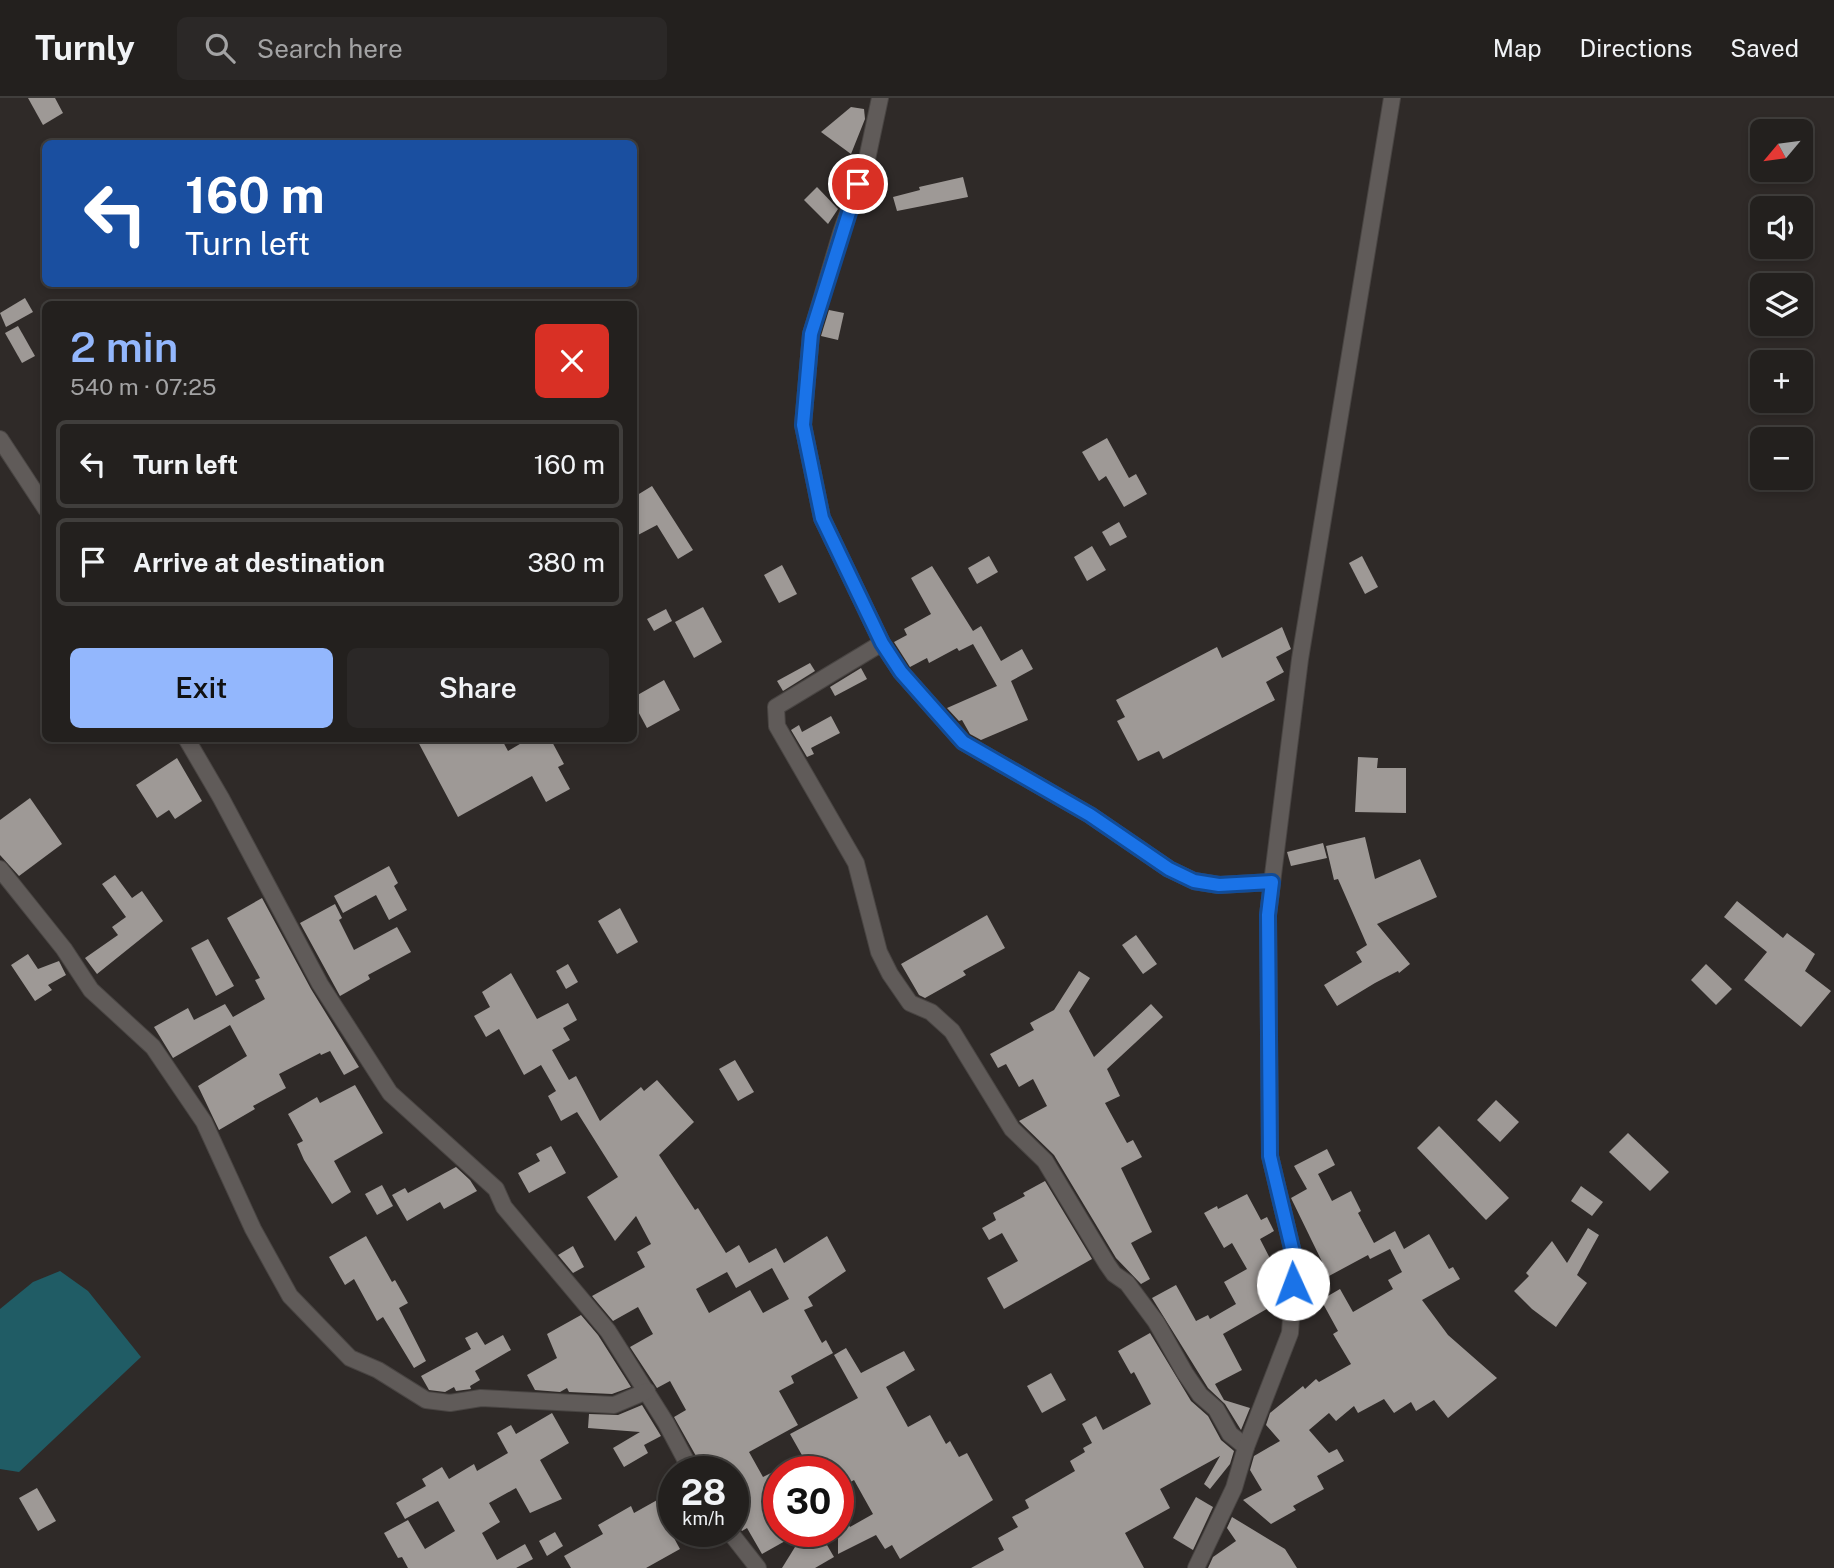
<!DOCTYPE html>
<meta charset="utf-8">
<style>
body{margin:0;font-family:"Public Sans",sans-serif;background:#2b2827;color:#f1f3f6;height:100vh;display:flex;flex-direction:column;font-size:26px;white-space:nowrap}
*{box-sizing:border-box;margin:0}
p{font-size:23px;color:#a3a3a4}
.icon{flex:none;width:38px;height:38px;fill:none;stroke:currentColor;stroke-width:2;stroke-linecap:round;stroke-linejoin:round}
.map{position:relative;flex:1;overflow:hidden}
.details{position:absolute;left:42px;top:203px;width:595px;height:441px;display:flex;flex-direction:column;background:#23201e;border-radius:10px;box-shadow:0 4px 10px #0003,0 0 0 2px #403e3c}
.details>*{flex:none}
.guide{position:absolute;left:42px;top:42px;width:595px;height:147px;border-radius:10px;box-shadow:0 4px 10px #0003,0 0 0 2px #403e3c;background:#1a4fa0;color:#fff;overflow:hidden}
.needle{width:46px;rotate:241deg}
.tools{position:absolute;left:1750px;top:21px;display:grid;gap:14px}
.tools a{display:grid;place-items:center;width:63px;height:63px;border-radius:10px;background:#23201e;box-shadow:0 4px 10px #0003,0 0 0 2px #403e3c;font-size:35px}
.speed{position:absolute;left:658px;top:1358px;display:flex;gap:14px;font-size:35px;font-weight:700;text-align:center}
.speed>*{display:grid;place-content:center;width:91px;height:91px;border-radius:50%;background:#23201e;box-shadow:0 4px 10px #0003,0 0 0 2px #403e3c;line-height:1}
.speed small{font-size:18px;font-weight:400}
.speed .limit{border:10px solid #d22;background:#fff;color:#111}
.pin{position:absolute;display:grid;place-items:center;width:60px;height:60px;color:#fff;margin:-30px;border:4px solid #fff;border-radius:50%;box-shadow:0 2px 7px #0007}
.me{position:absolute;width:77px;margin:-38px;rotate:358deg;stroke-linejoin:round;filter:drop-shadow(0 0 5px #0008)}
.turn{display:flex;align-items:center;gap:24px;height:147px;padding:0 28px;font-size:32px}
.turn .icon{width:91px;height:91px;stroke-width:2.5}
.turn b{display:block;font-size:49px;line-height:60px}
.round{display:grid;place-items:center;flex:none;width:74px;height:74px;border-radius:10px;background:#2b2827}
.summary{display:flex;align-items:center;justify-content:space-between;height:119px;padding:0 28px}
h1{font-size:42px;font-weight:600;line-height:52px;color:#93b7fd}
.button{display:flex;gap:14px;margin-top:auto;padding:14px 28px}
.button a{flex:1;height:80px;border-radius:10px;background:#93b7fd;color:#111;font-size:28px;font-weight:600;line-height:80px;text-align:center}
.button a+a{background:#2b2827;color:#f1f3f6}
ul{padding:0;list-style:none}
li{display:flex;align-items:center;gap:21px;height:88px;margin:0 14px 10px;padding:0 14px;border:4px solid #403e3c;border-radius:10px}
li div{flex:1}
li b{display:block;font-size:26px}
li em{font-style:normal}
header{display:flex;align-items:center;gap:42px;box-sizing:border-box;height:98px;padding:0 35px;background:#23201e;border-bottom:2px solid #403e3c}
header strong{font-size:33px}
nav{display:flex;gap:38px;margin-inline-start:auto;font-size:24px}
.search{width:490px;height:63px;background:#2b2827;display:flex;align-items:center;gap:18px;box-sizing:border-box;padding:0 24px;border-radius:10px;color:#a3a3a4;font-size:26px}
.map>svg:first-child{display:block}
.water{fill:#205c65}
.building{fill:#9e9996;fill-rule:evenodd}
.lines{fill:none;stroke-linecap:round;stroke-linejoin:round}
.minor-casing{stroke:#494543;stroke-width:18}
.minor{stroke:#605b59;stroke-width:16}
.route-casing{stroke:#114b97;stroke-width:18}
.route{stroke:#1a73e8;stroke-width:12}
</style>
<header>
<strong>Turnly</strong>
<div class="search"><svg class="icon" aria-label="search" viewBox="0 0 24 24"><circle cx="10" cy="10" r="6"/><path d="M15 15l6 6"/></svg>Search here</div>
<nav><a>Map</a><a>Directions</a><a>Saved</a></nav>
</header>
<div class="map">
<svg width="1834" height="1470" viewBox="0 0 1834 1470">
<rect width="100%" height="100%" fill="#2f2a28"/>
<polygon class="water" points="60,1173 88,1193 141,1259 19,1374 0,1371 0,1211 33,1184"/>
<g class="building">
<polygon points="28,0 55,0 63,15 43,27"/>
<polygon points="851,9 864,11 865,21 851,56 821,34"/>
<polygon points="963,79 968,99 897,113 893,99 920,92 919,89"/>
<polygon points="817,89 838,111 828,126 804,102"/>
<polygon points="25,200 33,214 6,229 0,215"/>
<polygon points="829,212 844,215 838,242 821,238"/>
<polygon points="18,228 35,258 22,265 5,235"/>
<polygon points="1107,340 1129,380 1136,376 1147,396 1124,409 1106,378 1099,383 1082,354"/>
<polygon points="652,388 693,452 678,461 657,427 638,437 634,429 634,399"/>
<polygon points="1119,424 1127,439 1110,448 1102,434"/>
<polygon points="1092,448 1106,472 1087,483 1074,459"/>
<polygon points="989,458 998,474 977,486 968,470"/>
<polygon points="1362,458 1378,489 1365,496 1349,465"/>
<polygon points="782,467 797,496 779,505 764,477"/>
<polygon points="932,468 973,533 981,528 1001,563 1022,551 1033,571 1011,583 1028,622 981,642 970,636 962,622 959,623 947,610 997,588 973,546 959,553 957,550 929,565 927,560 910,569 894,544 907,537 904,531 931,516 911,480"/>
<polygon points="703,509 722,544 694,560 675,524"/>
<polygon points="666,511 672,523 654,533 647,521"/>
<polygon points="1282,529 1291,551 1276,559 1284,574 1266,584 1275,602 1163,661 1159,653 1138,663 1117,623 1125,619 1116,602 1217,549 1222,560"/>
<polygon points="810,565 815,573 783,593 777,583"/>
<polygon points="861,570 867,581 835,598 830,589"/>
<polygon points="664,582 680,612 647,630 634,606 634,599"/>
<polygon points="831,618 840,635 811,650 814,656 807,659 791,632 799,627 802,634"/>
<polygon points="416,640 501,640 508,653 530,640 550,640 564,666 558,669 570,691 546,704 532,678 458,719"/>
<polygon points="1358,659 1378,660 1377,670 1406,670 1406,715 1355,714"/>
<polygon points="177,660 202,703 175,721 169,712 157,720 136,687"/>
<polygon points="30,700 62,746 19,778 0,757 0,722"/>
<polygon points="1365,739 1375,781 1420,761 1437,799 1377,826 1410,866 1399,875 1398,873 1375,885 1337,908 1324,887 1362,864 1356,854 1367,847 1338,781 1334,782 1326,748"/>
<polygon points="1323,745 1327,760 1291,768 1287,754"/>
<polygon points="389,768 398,785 394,788 407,812 389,822 376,797 343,815 334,798"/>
<polygon points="115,777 132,800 142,793 163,823 97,876 85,860 118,837 112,829 126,819 102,786"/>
<polygon points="262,800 311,891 359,969 344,977 330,953 321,957 320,955 279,976 286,990 253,1008 255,1011 219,1032 198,988 247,958 230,927 173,960 154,929 188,910 194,922 225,906 233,919 265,901 255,882 260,880 227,820"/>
<polygon points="1737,803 1783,840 1787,835 1815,856 1805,873 1831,893 1801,929 1744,882 1767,854 1724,819"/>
<polygon points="335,806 342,820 339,822 354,852 397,829 411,854 368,877 370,881 340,898 300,825"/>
<polygon points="620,810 638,844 617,856 598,823"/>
<polygon points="987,817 1005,850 963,873 966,877 925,900 919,897 901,866"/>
<polygon points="1136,837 1157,866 1143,876 1122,847"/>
<polygon points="208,841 234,888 216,898 191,850"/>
<polygon points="28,856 38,871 59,863 66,877 48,887 52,892 35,903 11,867"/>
<polygon points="568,866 578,884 566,891 556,873"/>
<polygon points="1706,866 1732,891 1716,907 1691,882"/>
<polygon points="1079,873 1090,880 1069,913 1094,959 1151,906 1163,919 1107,971 1120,998 1105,1005 1127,1045 1133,1042 1142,1059 1121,1070 1152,1134 1131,1145 1150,1181 1141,1186 1116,1160 1054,1057 1019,1023 1047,1008 1033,981 1019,989 1006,966 998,970 990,956 1034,932 1030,925 1054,912"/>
<path d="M511,875l26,46 31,-16 9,17 -14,8 7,12 -18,10 17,30 7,-4 24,45 41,-34 3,4 13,-11 37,42 -35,33 36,55 3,-2 28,45 13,-8 10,18 27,-15 8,15 43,-27 19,35 -38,26 5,9 -9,4 18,33 4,-3 7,13 -42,23 3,7 -15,8 19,34 -49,27 14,25 40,-20 -13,-23 68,-36 -24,-43 12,-7 15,25 43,-22 11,19 -29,17 22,40 22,-12 16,29 4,-3 9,16 8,-4 26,47 -93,59 -8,-14 -7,4 -9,-14 -38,19v-49l12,22 23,-13 -19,-34 -16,9v-17h-59v59h24l-41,23 -15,-26 -5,3 -9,-10v-28l6,-3 -6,-11v-7h-28l-31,-55 12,-7 -16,-29 -13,7 -27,-41 23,-13 -15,-27 -25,14 -21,-25 53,-29 -8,-15 14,-8 -15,-28 -21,25 -28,-44 31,-20 -41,-65 -16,9 -13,-25 8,-5 -15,-26 -17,10 -25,-46 -13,8 -12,-21 16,-9 -8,-15zM772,1170l17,31 -26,14 -13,-23 -41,23 -13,-24 31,-17 9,16z"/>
<polygon points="735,962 754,994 738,1003 719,971"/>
<polygon points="355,987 383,1035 334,1063 351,1094 332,1106 304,1062 297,1046 303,1043 288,1016 317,999 320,1005"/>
<polygon points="1496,1002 1519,1024 1500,1044 1477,1022"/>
<polygon points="1439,1028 1509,1100 1486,1122 1417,1050"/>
<polygon points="1628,1035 1669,1074 1650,1093 1609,1054"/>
<polygon points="551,1048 566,1075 529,1095 518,1075 540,1063 536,1056"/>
<polygon points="1327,1051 1335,1067 1318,1076 1332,1103 1351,1093 1361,1113 1358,1115 1374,1145 1395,1133 1404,1151 1429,1136 1449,1171 1453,1169 1460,1181 1422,1202 1448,1237 1497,1280 1448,1320 1434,1302 1416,1313 1411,1304 1394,1315 1384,1301 1358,1315 1354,1308 1336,1323 1329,1315 1309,1332 1329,1355 1337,1351 1344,1363 1317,1378 1324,1391 1293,1408 1296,1412 1271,1426 1243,1402 1262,1392 1250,1372 1254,1358 1280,1343 1266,1327 1270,1315 1303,1288 1305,1291 1316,1281 1319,1284 1351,1266 1333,1236 1338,1233 1321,1202 1340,1191 1353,1214 1393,1191 1388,1182 1402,1174 1390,1151 1370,1161 1368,1157 1329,1178 1291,1100 1307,1091 1294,1068"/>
<polygon points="456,1069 470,1082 477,1093 444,1111 440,1104 407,1123 392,1097 405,1090 408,1095"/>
<polygon points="1045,1083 1092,1161 1004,1211 987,1180 1018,1163 1002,1135 989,1142 982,1130 996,1122 993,1115 1025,1098 1023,1095"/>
<polygon points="382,1087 393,1108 377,1117 365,1096"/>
<polygon points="1581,1088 1603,1104 1592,1118 1571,1103"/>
<polygon points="1247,1096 1261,1122 1267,1119 1274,1133 1260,1141 1278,1176 1267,1182 1279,1204 1223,1236 1242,1272 1215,1286 1224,1302 1250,1310 1241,1332 1225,1306 1208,1290 1152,1200 1176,1187 1196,1223 1208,1217 1210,1221 1236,1206 1224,1184 1247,1171 1232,1145 1224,1150 1204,1115 1217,1108 1218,1111"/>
<polygon points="1588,1130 1599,1137 1577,1177 1587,1185 1556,1229 1532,1211 1514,1193 1529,1178 1526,1175 1552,1143 1567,1165"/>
<polygon points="366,1138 392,1184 395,1182 408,1205 399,1210 426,1263 414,1270 383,1219 377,1223 354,1181 345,1187 329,1159"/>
<polygon points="573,1148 584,1169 573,1175 558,1157"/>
<polygon points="581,1217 598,1237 631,1289 612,1296 569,1294 567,1290 560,1294 535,1292 527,1277 557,1260 547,1236"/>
<polygon points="477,1234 485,1247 503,1237 511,1252 475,1273 480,1282 470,1288 471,1291 456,1293 454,1289 445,1294 429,1292 421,1278 471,1251 465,1240"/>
<polygon points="1150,1235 1191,1303 1208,1318 1221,1342 1234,1353 1230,1366 1210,1391 1204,1386 1220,1358 1160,1391 1170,1410 1125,1435 1144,1470 971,1470 1004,1452 998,1440 1018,1429 1012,1419 1029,1410 1025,1402 1075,1373 1070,1363 1085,1354 1083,1350 1092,1345 1082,1326 1096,1318 1103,1332 1151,1306 1134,1274 1131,1276 1118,1253"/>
<polygon points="1051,1275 1066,1302 1042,1315 1027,1288"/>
<polygon points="642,1307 661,1338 644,1347 648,1355 624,1369 613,1350 640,1334 588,1330 589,1316 618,1317"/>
<polygon points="552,1315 569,1345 540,1362 562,1401 530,1415 516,1390 489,1405 500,1424 482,1435 497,1462 525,1446 533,1461 516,1470 408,1470 402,1459 398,1460 384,1435 408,1422 425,1451 455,1433 438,1403 405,1421 396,1405 426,1388 422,1381 442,1369 449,1381 474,1366 477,1373 508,1355 497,1335 511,1327 516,1336"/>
<polygon points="37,1390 56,1423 38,1433 19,1400"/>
<polygon points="1196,1399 1213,1409 1193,1452 1173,1440"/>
<polygon points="659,1401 667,1415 662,1418 680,1451 646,1470 571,1470 564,1458 603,1436 598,1427 631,1408 634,1415"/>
<polygon points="1232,1419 1285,1451 1297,1470 1208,1470 1213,1459 1236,1443 1227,1430"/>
<polygon points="555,1434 563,1448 547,1458 539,1443"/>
<polygon points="820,1435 834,1459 815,1470 782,1470 795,1449"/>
</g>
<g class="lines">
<defs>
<g id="minor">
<polyline points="880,0 867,61 841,135 811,236 803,327 822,420 882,545 901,574 963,644 1090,717 1169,771 1194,783 1219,787 1272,784"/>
<polyline points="0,341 46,411"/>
<polyline points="882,545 776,609 777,628 856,765 879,854 890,876 910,905 931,914 952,933 1012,1031 1045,1063 1107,1166 1114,1176 1127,1185 1156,1224 1185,1275 1200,1297 1216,1311 1230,1336 1246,1349"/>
<polyline points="186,640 221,700 320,886 390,995 496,1091 504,1109 608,1233 666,1325 692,1374"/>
<polyline points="0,771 64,851 91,892 153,949 204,1024 253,1131 290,1198 350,1260 378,1272 426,1302 450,1305 481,1300 614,1307 647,1293"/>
<polyline points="729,1433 758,1470"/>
<polyline points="1196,1470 1234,1390 1246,1349 1290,1235 1295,1163 1270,1058 1268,817 1300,561 1392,0"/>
</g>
</defs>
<use href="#minor" class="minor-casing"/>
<use href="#minor" class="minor"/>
</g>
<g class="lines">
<defs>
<polyline id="route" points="858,86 811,236 803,327 822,420 882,545 901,574 963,644 1090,717 1169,771 1194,783 1219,787 1272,784 1268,817 1270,1058 1295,1163 1293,1186"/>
</defs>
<use href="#route" class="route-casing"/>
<use href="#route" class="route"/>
</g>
</svg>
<div class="tools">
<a><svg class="needle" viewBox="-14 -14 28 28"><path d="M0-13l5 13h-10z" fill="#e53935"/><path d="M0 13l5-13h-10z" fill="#a3a3a4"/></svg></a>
<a><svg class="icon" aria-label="sound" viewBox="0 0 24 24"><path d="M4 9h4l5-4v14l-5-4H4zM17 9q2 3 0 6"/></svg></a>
<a><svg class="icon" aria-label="layers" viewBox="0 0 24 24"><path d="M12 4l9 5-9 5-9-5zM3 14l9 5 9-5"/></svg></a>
<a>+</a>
<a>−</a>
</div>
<div class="speed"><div>28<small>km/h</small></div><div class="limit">30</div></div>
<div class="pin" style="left:858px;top:86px;background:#d93025"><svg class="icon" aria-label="arrive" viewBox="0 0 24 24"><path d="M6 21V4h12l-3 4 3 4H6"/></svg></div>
<svg class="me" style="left:1293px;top:1186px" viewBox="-20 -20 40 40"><circle r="19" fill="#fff"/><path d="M0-13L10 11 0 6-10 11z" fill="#1a73e8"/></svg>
<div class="guide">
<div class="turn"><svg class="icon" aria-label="left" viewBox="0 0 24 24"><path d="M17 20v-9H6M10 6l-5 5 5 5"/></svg><div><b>160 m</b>Turn left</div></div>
</div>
<section class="details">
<div class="summary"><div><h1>2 min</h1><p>540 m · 07:25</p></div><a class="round" style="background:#d93025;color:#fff"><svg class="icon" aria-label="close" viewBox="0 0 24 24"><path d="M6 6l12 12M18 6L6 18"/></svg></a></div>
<ul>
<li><svg class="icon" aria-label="left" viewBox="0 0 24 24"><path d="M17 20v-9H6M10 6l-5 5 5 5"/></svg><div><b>Turn left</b></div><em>160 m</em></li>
<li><svg class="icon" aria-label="arrive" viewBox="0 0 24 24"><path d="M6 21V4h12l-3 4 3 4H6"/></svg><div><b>Arrive at destination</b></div><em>380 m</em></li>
</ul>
<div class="button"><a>Exit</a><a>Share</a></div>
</section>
</div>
